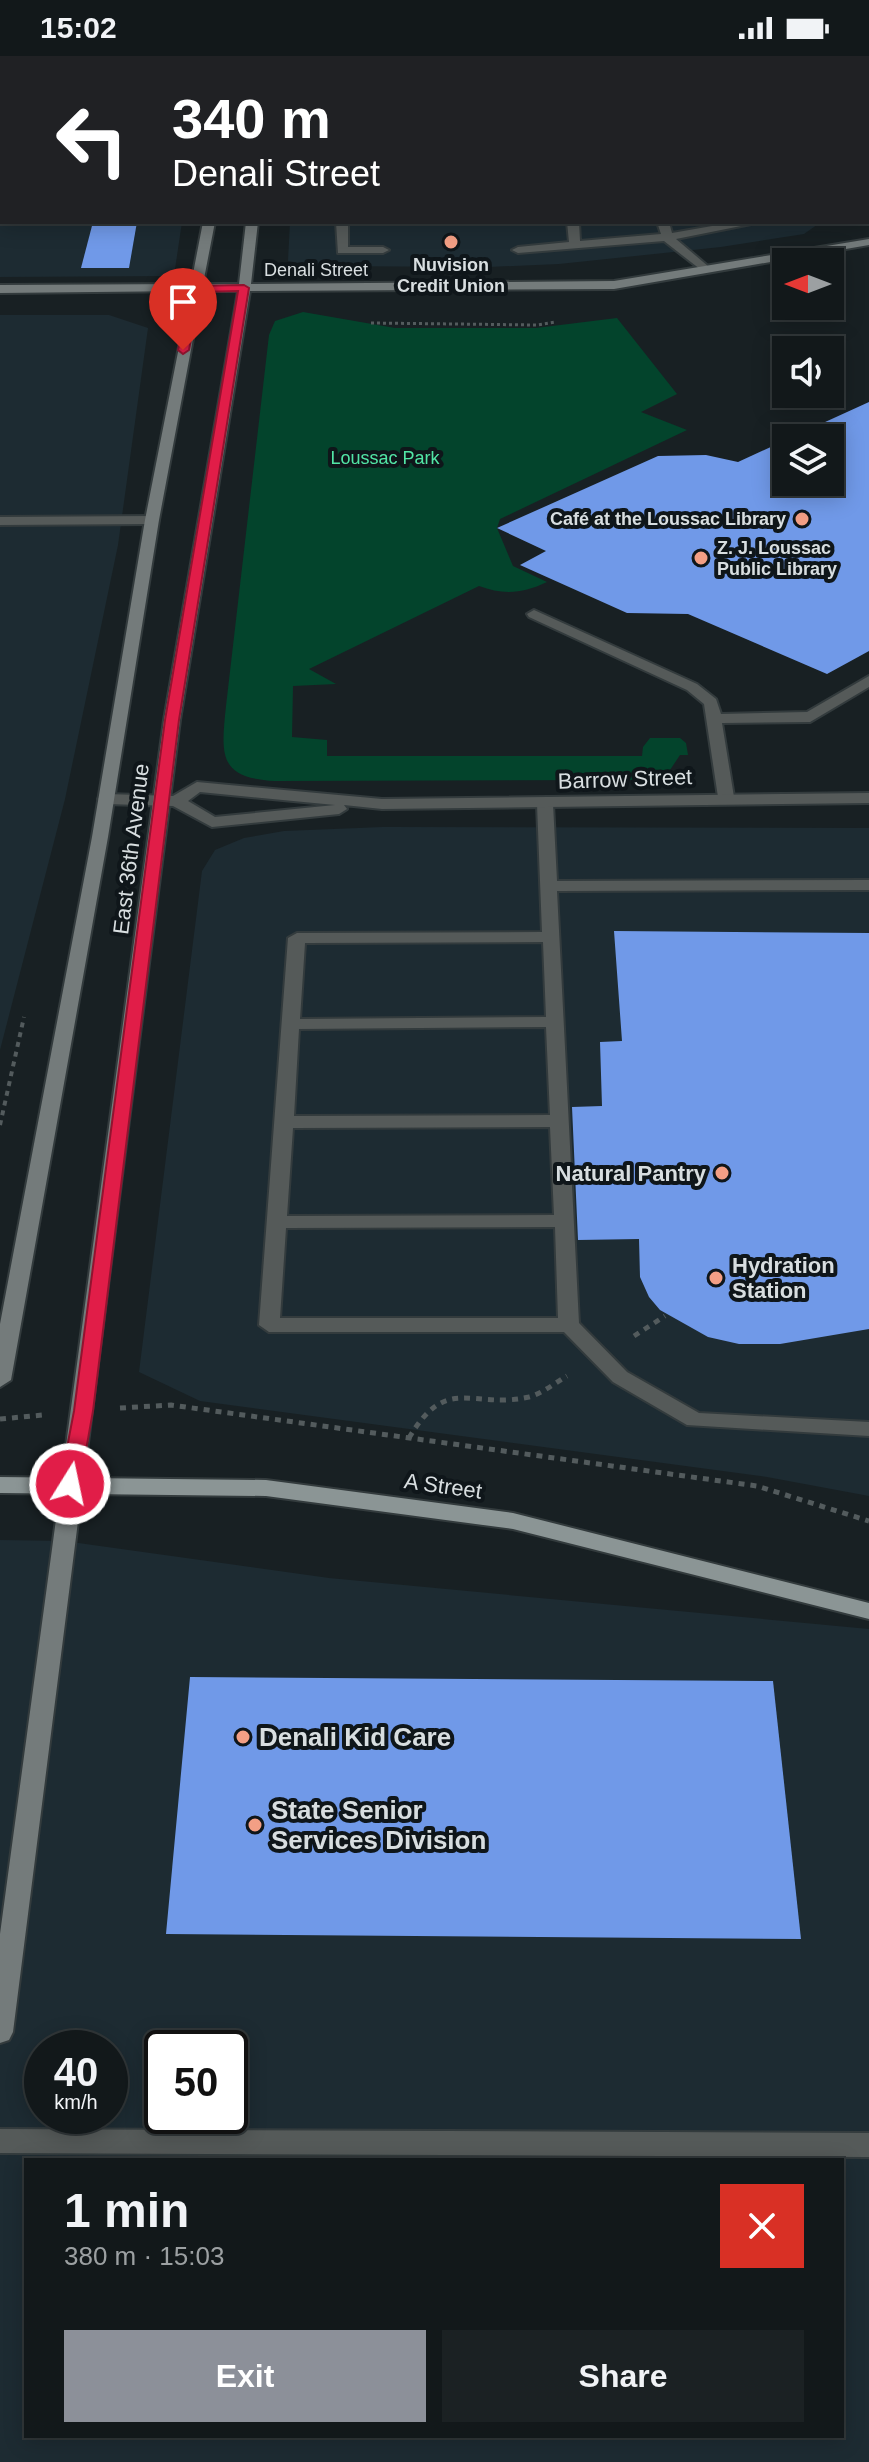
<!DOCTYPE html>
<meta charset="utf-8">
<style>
body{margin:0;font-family:Arial,sans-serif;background:#1b2123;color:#f1f3f6;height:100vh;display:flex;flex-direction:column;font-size:30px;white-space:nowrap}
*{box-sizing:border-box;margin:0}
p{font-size:26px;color:#9ca0a2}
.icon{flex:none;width:44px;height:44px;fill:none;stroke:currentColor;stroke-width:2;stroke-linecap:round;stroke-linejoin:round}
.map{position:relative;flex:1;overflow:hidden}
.panel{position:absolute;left:24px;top:2102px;width:820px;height:280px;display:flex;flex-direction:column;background:#12181a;border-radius:0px;box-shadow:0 4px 20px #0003,0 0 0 2px #313739}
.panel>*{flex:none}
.banner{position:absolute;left:0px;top:0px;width:870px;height:168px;box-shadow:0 4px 20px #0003,0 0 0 2px #313739;background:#202124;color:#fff;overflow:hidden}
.needle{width:52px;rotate:270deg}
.controls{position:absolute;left:772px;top:192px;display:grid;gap:16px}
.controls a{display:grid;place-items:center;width:72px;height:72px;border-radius:0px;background:#12181a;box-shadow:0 4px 20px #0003,0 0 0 2px #313739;font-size:40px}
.speed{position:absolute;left:24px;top:1974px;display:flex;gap:16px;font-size:40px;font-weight:700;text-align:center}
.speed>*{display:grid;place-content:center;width:104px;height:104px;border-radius:50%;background:#12181a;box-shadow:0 4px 20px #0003,0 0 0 2px #313739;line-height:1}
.speed small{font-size:20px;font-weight:400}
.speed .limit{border:4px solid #111;border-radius:12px;background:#fff;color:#111}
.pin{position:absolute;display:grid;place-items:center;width:68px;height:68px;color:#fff;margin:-82px -34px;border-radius:50% 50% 50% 0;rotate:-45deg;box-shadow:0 0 8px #0007}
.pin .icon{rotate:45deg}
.me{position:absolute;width:88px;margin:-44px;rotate:10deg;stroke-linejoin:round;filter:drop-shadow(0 0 6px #0008)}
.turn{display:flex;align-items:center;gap:28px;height:168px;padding:0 40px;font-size:36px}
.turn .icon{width:104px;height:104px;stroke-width:2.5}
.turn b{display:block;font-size:56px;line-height:68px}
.round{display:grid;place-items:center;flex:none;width:84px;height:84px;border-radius:0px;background:#1b2123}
.headline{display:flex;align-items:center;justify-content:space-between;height:136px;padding:0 40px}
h1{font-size:48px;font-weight:600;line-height:60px}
.button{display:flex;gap:16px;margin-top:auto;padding:16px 40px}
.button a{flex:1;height:92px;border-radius:0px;background:#8c9099;color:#fff;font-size:32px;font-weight:600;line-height:92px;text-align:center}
.button a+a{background:#1b2123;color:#f1f3f6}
.status{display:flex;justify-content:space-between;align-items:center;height:56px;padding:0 40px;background:#12181a;direction:ltr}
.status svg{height:22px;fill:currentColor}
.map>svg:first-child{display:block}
.built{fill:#1d2b32;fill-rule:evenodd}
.green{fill:#03442c}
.building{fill:#7099e8}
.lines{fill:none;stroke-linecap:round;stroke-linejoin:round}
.lane-casing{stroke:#333b3d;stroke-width:4}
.street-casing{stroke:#333b3d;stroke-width:4}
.secondary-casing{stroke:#333b3d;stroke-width:4}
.primary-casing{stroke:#333b3d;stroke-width:4}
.path-far2{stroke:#535b5d;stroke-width:3;stroke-dasharray:3 3;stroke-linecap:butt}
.path-far1{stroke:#535b5d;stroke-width:4;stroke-dasharray:5 5;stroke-linecap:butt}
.path{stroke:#535b5d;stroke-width:5;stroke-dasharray:6 6;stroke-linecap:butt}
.lane{fill:#555a59;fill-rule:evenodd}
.street{fill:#555a59;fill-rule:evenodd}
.secondary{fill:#747b7b;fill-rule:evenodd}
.primary{fill:#8b9595;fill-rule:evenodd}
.route{fill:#e11d48;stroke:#92132f;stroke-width:2}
.poi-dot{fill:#f39f85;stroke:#0f161a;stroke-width:3}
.labels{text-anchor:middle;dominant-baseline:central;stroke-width:8;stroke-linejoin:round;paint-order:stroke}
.far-poi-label{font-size:18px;font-weight:bold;fill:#d8dee0;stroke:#0f161a}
.far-street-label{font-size:18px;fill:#d8dee0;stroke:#0f161a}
.far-park-label{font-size:18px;fill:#52e6a6;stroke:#0f161a}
.street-label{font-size:22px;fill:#d8dee0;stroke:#0f161a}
.poi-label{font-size:22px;font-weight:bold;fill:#d8dee0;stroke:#0f161a;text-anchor:end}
.near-poi-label{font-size:26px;font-weight:bold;fill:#d8dee0;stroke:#0f161a;text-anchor:start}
</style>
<div class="status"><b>15:02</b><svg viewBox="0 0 49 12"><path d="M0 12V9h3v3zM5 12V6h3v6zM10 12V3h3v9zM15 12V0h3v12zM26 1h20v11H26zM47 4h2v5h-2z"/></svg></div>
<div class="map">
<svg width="869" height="2406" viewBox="0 0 869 2406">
<rect width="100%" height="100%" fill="#182023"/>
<g class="built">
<polygon points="0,0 205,0 2,2 2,166 182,166 174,220 0,221"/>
<rect x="301" y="0" width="516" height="2"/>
<polygon points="290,166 821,166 804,178 721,191 559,208 488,211 316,210 288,205"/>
<polygon points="0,259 109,259 148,272 118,489 65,743 0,994"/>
<polygon points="383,771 869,772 869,1440 767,1421 200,1345 139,1316 202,815 215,794 244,782 284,775"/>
<path d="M0,1484l64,1 265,37 540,51v833h-869zM42,1992h68v68h-68zM162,1992h68v68h-68zM26,2104h816v276h-816z"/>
</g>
<path class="green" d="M303,256l92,16h141l81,-10 60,76 -36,18 46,18 -187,89 -3,9 16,38 34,16c-25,12 -44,13 -68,4l-170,83 27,15 -43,2 -1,51 35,3v16h315l1,-9 7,-9h30l6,5 2,12h-8l-10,15 -29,10 -366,1c-57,-3 -54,-26 -49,-75l43,-371 6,-14z"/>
<g class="building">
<polygon points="93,166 137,166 129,212 81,212"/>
<polygon points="869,346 869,595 827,618 688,558 627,557 520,509 546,495 497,472 658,400 706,399 738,406 786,384 786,426 830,426 830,382 790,382"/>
<polygon points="614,875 869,877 869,1273 780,1288 739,1288 708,1281 660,1254 649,1241 640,1221 639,1183 578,1184 572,1051 602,1050 600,986 622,985"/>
<polygon points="190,1621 773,1625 801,1883 166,1878"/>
</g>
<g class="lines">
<defs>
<g id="lane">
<rect x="344" y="0" width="10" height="2"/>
<rect x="499" y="0" width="10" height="2"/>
<rect x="868" y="34" width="1" height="6"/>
<rect x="868" y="127" width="1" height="6"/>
<polygon points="336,166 348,166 348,191 383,191 389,194 383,197 338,197"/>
<polygon points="567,166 579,166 580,185 661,178 657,166 669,166 672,177 735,166 761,166 676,183 709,211 711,213 705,217 664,185 518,197 512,194 518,191 569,186"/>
<polygon points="0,461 152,460 159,464 152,468 0,469"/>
<polygon points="534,554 697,628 716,643 721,658 807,656 869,620 869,631 810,666 722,667 734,741 726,746 718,741 704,648 687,634 529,561 527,558"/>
<path d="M545,743l8,5 4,77 312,-1v10l-312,1 22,432 48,49 72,41 170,9v14l-182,-11 -74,-43 -49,-50h-295l-10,-7 29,-387 9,-5 245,-1 -5,-128zM543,886l3,75 -246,2 5,-76zM546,971l4,88 -256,1 5,-87zM550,1071l4,88 -267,1 6,-88zM555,1171l3,91h-278l6,-90z"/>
<polygon points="0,2073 869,2077 869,2101 0,2097"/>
</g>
<g id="street">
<rect x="845" y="0" width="10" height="2"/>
<rect x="868" y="52" width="1" height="9"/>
<path d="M197,726l185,17 487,-6v10l-487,6 -38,-4 3,4 -8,5 -127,13 -39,-21 -67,-2 -8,-5 8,-5 67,2zM200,736l135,13 -120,12 -27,-16z"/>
</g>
<g id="secondary">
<polygon points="229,0 239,0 228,2"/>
<rect x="268" y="0" width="10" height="2"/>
<polygon points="203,166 215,166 203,228 239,228 246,166 258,166 251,228 614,225 869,183 869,189 614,233 250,235 180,664 13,1976 9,1984 0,1987 0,1878 164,664 238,235 202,235 159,464 108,781 11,1324 0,1331 0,1268 92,781 145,464 190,235 0,237 0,229 191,228"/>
</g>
<polygon id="primary" points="0,1421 266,1424 513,1457 869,1547 869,1563 513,1473 266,1440 0,1437"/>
</defs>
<use href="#lane" class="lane-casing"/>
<use href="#street" class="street-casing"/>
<use href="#secondary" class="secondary-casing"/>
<use href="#primary" class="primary-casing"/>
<polyline class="path-far2" points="371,267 537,269 556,266"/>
<polyline class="path-far1" points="0,1069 24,961"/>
<g class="path">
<polyline points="634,1280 665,1260"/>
<polyline points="120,1352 171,1349 757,1430 869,1465"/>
<polyline points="0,1363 43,1359"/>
<path d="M409,1382c38,-65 63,-28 120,-41 14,-4 26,-14 38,-21"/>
</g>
<use href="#lane" class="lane"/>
<use href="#street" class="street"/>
<use href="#secondary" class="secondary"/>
<use href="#primary" class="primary"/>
</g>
<polygon class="route" points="244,229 249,232 179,664 93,1355 80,1428 70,1435 60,1428 74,1355 165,664 238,235 200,236 189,294 183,298 178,294 191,230"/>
<g class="poi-dot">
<circle cx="451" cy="186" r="8"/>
<circle cx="802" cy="463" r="8"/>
<circle cx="701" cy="502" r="8"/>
<circle cx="722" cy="1117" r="8"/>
<circle cx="716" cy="1222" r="8"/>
<circle cx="243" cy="1681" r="8"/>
<circle cx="255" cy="1769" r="8"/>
</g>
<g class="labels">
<g class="far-poi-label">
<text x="451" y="209">Nuvision<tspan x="451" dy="21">Credit Union</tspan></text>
<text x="786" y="463" text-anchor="end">Café at the Loussac Library</text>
<text x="717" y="492" text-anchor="start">Z. J. Loussac<tspan x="717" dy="21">Public Library</tspan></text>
</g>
<g class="far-street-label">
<text x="316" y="214">Denali Street</text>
</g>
<g class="far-park-label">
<text x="385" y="402">Loussac Park</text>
</g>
<g class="street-label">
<text transform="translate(625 723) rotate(-2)">Barrow Street</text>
<text transform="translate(131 793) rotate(-83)">East 36th Avenue</text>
<text transform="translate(443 1430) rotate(8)">A Street</text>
</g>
<g class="poi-label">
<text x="706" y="1117">Natural Pantry</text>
<text x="732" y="1209" text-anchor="start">Hydration<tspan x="732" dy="25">Station</tspan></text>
</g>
<g class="near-poi-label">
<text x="259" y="1681">Denali Kid Care</text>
<text x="271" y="1754">State Senior<tspan x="271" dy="30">Services Division</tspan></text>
</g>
</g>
</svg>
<div class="controls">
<a><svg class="needle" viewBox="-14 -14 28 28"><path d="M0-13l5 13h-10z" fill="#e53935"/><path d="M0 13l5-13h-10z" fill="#9ca0a2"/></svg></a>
<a><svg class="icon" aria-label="sound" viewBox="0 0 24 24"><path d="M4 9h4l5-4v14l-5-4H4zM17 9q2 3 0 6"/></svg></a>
<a><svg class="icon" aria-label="layers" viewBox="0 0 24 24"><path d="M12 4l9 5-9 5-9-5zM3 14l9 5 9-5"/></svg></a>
</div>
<div class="speed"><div>40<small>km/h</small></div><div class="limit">50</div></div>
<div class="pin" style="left:183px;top:294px;background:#d93025"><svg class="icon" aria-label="arrive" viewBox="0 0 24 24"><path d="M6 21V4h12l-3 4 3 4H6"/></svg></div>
<svg class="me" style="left:70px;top:1428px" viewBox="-20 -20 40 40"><circle r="17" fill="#e11d48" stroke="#fff" stroke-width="3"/><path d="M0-11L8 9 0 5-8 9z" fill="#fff"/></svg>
<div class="banner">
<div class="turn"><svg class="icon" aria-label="left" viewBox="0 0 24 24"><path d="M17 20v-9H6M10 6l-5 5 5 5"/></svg><div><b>340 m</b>Denali Street</div></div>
</div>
<section class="panel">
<div class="headline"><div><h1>1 min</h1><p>380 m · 15:03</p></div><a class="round" style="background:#d93025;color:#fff"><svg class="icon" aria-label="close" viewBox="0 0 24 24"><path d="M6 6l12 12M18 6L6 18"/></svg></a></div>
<div class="button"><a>Exit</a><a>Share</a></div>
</section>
</div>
